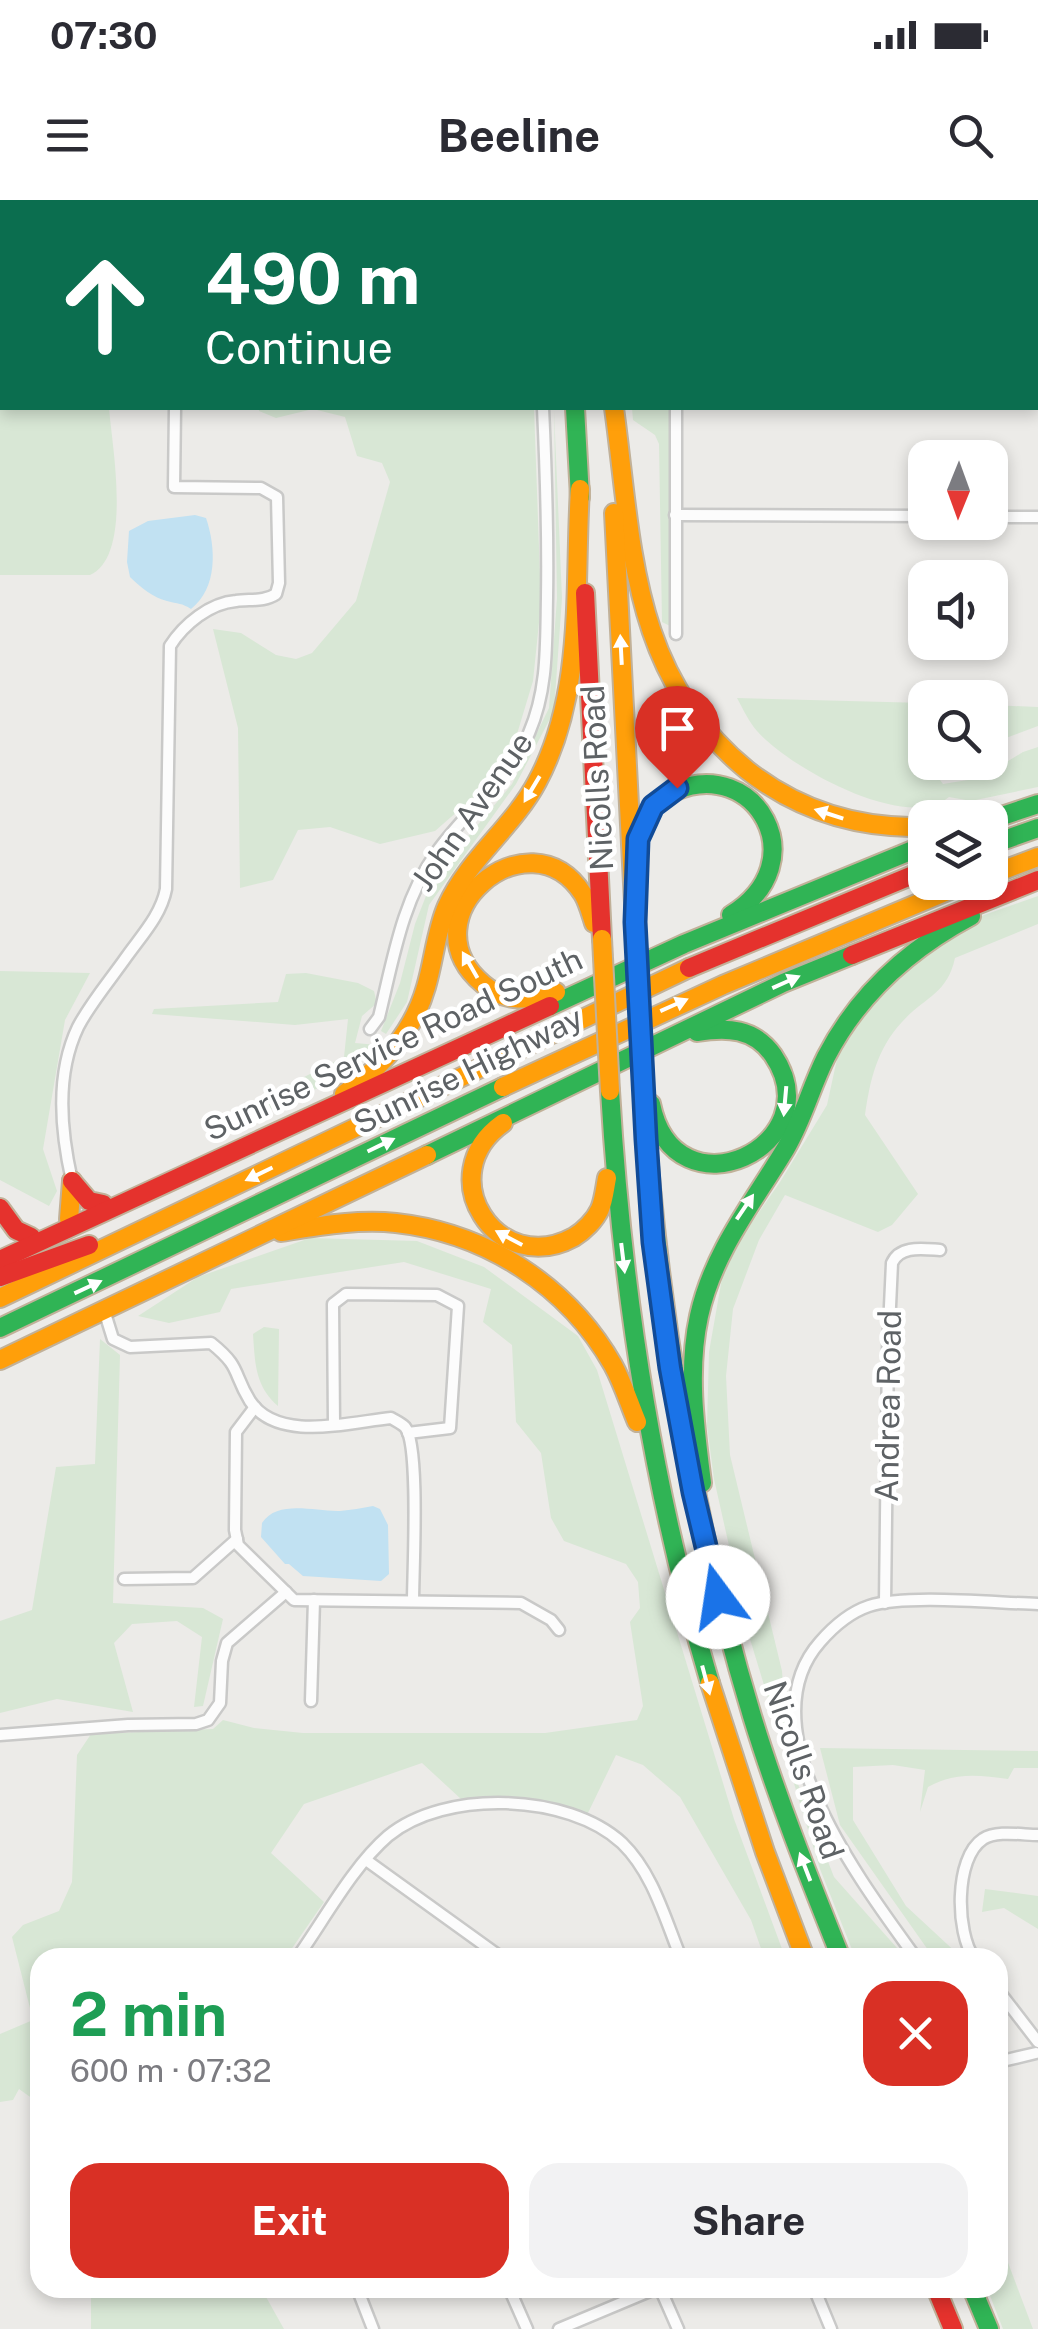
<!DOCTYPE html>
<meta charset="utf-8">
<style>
body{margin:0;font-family:"Public Sans",sans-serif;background:#f2f2f3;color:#2b2b33;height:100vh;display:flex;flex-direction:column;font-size:38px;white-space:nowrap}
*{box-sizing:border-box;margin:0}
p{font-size:32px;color:#7c7c81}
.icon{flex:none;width:55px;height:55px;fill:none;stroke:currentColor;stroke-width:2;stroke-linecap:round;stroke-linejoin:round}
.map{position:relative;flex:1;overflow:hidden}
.panel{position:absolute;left:30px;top:1748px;width:978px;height:350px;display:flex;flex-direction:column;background:#fff;border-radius:30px;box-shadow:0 5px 15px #0003}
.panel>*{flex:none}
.guide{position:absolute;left:0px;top:0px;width:1040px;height:210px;box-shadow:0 5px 15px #0003;background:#0b6e4f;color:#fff;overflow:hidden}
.needle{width:65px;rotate:181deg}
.fabs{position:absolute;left:908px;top:240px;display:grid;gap:20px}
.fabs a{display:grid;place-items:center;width:100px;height:100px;border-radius:20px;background:#fff;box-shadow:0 5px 15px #0003;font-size:50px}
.pin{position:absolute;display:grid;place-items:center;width:85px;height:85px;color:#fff;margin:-102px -42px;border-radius:50% 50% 50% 0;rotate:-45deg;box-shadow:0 0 10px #0007}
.pin .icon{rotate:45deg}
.me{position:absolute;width:110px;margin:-55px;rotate:346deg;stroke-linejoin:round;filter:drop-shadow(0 0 8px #0008)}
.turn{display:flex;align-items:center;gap:35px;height:210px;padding:0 40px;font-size:45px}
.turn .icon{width:130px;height:130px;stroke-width:2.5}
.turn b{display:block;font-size:70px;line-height:85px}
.round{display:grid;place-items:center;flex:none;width:105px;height:105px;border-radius:30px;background:#f2f2f3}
.head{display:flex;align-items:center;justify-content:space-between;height:170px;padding:0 40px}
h1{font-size:60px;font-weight:700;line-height:75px;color:#1e9e55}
.primary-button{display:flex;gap:20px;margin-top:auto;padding:20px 40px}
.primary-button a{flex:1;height:115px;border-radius:30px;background:#d93025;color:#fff;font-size:40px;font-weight:700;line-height:115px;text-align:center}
.primary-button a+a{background:#f2f2f3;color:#2b2b33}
.status{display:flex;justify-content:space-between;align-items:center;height:70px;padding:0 50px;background:#fff;direction:ltr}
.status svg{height:28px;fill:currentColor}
header{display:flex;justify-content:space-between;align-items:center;height:130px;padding:0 40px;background:#fff;font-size:45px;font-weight:700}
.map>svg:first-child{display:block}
.green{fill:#d8e7d5}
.water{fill:#c1e1f2}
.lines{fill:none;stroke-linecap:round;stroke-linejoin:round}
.street-casing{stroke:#c9c9c8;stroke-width:15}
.fast-casing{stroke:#c1b199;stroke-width:22}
.slow-casing{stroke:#c1b199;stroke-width:22}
.jam-casing{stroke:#c1b199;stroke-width:22}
.street{stroke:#fcfcfc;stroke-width:10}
.fast{stroke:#30b455;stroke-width:18}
.slow{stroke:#ff9f0a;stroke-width:18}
.jam{stroke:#e5322d;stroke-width:18}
.slow-bridge-casing{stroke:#c1b199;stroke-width:22;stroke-linecap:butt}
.jam-bridge-casing{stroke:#c1b199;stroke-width:22;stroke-linecap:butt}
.slow-bridge{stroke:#ff9f0a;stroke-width:18}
.jam-bridge{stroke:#e5322d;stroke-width:18}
.oneway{fill:#fff}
.route-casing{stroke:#114b97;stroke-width:25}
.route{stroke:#1a73e8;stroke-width:18}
.labels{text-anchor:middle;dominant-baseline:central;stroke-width:9;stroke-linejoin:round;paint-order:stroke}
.street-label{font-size:32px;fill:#5e6265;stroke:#fff}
</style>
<div class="status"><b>07:30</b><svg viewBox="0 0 49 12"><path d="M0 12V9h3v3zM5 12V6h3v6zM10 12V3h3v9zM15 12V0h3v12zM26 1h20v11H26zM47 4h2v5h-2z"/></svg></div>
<header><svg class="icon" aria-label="menu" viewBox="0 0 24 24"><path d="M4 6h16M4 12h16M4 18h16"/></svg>Beeline<svg class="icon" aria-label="search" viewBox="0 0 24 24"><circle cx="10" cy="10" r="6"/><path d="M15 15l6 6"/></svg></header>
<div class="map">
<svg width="1038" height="2129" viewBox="0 0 1038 2129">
<rect width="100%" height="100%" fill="#ecebe8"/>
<g class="green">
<path d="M0,0l100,2h-98v206h107c3,38 24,148 -19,167h-90z"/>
<polygon points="259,208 534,208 541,403 533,481 514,544 482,590 435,631 380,644 330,627 298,630 273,680 240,688 238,528 213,429 241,433 276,455 296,459 312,453 356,401 390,282 382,263 357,256 345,217 313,209 276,218 259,211"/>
<polygon points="632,208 673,208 670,426 662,422 659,244 655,235 633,220"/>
<polygon points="554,210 562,398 554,511 516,584 429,705 407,802 386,834 381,831 400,783 415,724 433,678 512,584 549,508 557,398"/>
<path d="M737,498l188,5v59l17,1 -7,10 8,11 37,-6 43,-26 15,-5v40l-67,14 -22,-4c-42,36 -161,-30 -192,-66 -8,-9 -14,-22 -20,-33z"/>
<polygon points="990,505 1038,507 1038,526 990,544"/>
<path d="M1038,696v28l-83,34c-8,37 -31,39 -53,64 -25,27 -32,58 -37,93l53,79 -26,31 -14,7 -93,-37 -26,45 -26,69 -7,67 4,79 52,216 5,67 9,41 38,98 71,80h-50l-35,-88 -70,-230 -36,-160 -7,-53 2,-74 16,-91 55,-79 47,-77 10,-46 35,-58 57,-53 55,-33z"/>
<polygon points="0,771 90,773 65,820 43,949 57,991 49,1006 0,980"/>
<polygon points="306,773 358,783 374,791 377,803 362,816 355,843 378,845 347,875 241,923 238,910 344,857 348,819 295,825 152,814 154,809 278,802 286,774"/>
<polygon points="310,1038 417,1041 484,1067 578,1136 597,1170 734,1619 785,1757 764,1757 751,1720 680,1597 643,1565 616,1555 587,1615 569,1609 461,1599 422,1563 304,1604 271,1653 324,1702 286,1757 40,1758 40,1904 19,1889 13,1900 0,1902 0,1834 33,1820 12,1737 23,1725 59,1711 72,1682 77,1555 91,1534 213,1529 223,1520 254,1528 303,1533 545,1533 637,1520 643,1506 630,1422 640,1408 638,1382 626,1364 564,1341 551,1318 541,1253 516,1222 512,1145 483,1122 491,1089 404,1062 231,1089 220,1112 169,1123 138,1116 198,1077"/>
<path d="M264,1127l15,2 -1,77c-23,-20 -23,-43 -25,-72z"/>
<polygon points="100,1139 120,1155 113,1403 203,1408 223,1419 203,1506 194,1507 202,1437 177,1421 132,1424 114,1443 133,1512 57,1499 0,1513 0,1421 32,1410 56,1267 95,1264"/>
<path d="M820,1548l218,3v17h-24l-6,11c-30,-4 -53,-7 -80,8l-8,25 5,-42 -32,-5 -40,2v53l53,86 55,51h-28l-93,-132z"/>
<polygon points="985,1689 1038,1696 1038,1729 1004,1708 982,1712"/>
<polygon points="998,2036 1033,2129 1003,2129 987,2088 998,2088"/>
<polygon points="91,2088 261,2088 284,2129 91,2129"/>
</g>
<g class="water">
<path d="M195,315l11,3c10,29 12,70 -15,91 -9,-6 -13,-5 -24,-8 -13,-3 -27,-14 -37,-24l-3,-15 2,-31 19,-10z"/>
<path d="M373,1306l7,3 8,16 1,49 -8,7 -78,-5 -14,-12h-4l-24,-27 1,-14c16,-24 53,-11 78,-12 11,-1 22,-3 33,-5z"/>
</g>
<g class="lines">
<defs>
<g id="street">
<polyline points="531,0 531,2"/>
<polyline points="178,2 178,0"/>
<polyline points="679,2 679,0"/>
<polyline points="676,208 676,434"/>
<polyline points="675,315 925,316"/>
<polyline points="990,317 1038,317"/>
<path d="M370,829l9,-12c14,-57 23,-116 57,-164 30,-43 72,-71 93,-120 19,-44 17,-89 18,-135 1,-64 -1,-127 -4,-190"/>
<path d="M72,981c-11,-49 -17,-106 6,-154 13,-25 33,-48 49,-71 15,-21 34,-41 39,-67l4,-243c14,-22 40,-43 66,-45 14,-2 28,1 40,-7l3,-11 -2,-86 -16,-9 -87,-1 1,-79"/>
<path d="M104,1110l9,29 17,8 81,-4c31,25 21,29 39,58 27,42 100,21 141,17 5,3 10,5 14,9 15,17 8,145 8,174"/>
<polyline points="255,1207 236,1232 235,1330 238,1345 294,1400 521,1403 551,1420 559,1430"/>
<polyline points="334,1224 333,1104 346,1094 437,1095 458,1106 450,1228 408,1233"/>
<polyline points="124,1379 193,1378 237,1339"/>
<path d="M885,1403l3,-254 4,-86c8,-18 31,-14 48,-13"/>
<polyline points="311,1501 314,1400"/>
<polyline points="0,1535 128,1525 196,1524 208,1520 220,1503 222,1461 227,1443 286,1392"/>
<polyline points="366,1660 502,1758"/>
<path d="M297,1758c27,-38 56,-92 91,-122 57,-47 180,-43 234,7 31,30 43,76 59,115"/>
<path d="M916,1758c-52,-72 -173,-229 -96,-316 13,-15 31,-30 49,-36 37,-12 127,-3 169,-2"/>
<path d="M974,1758c-18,-25 -20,-100 9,-119 13,-9 40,-4 55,-4"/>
<polyline points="998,1790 1038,1842"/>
<polyline points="998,1862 1036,1853"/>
<polyline points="357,2088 373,2129"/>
<polyline points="509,2088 527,2129"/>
<polyline points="660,2088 678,2129"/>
<polyline points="814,2088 831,2129"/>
<polyline points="559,2129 657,2088"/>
</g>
<g id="fast">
<polyline points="562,0 562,2"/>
<polyline points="575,208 580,297"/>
<polyline points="990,620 1038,604"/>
<polyline points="990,645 1038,628"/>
<path d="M638,647c2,-25 13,-45 37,-56 80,-35 142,71 56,124"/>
<polyline points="550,806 684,744 925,645"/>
<path d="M643,889c14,213 47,422 109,627 25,82 57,162 89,242"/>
<path d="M610,891c12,202 42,398 100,592"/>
<path d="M651,904c24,117 183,41 122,-49 -19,-27 -46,-28 -76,-23"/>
<polyline points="427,955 783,783 852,755"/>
<polyline points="0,1128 503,887"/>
<path d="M702,1283c-7,-55 -15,-112 -3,-167 14,-64 54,-113 87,-168 17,-29 25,-61 40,-91 32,-62 83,-108 145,-141"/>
<polyline points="972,2088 989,2129"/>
</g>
<g id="slow">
<path d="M614,208c19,138 16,266 133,362 52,41 112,59 178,57"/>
<polyline points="614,313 635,722"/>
<polyline points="990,675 1038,657"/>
<path d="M556,792c-26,9 -51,11 -73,-8 -80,-67 46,-174 100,-90 5,8 8,20 11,29"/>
<polyline points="503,887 723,785 969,682"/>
<path d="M344,894c38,-27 69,-61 82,-107 8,-27 10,-56 21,-81 22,-48 66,-79 90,-124 48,-89 37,-196 43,-293"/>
<path d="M503,923c-73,52 -6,156 71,114 10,-6 21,-17 26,-28 4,-9 5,-21 7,-31"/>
<polyline points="69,1019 72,981"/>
<path d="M281,1032c38,-6 76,-13 115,-9 91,10 172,63 217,142 10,18 16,38 24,57"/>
<polyline points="0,1098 689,768"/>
<polyline points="0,1160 427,955"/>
<polyline points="710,1483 765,1652 805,1758"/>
</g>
<g id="jam">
<polyline points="600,0 600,2"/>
<polyline points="585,393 602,739"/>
<polyline points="852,755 1038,680"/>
<polyline points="689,768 925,670"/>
<polyline points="72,981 89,1001 103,1004"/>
<polyline points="0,1008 16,1030 31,1037"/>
<polyline points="0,1060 550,806"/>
<polyline points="0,1077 89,1045"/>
<polyline points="936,2088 953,2129"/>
</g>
</defs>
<use href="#street" class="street-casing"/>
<use href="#fast" class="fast-casing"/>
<use href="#slow" class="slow-casing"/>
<use href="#jam" class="jam-casing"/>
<use href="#street" class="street"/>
<use href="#fast" class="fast"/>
<use href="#slow" class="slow"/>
<use href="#jam" class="jam"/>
<defs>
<polyline id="slow-bridge" points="602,739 610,891"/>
<polyline id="jam-bridge" points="635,722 643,889"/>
</defs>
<use href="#slow-bridge" class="slow-bridge-casing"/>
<use href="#jam-bridge" class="jam-bridge-casing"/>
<use href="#slow-bridge" class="slow-bridge"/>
<use href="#jam-bridge" class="jam-bridge"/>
</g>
<defs><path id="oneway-solid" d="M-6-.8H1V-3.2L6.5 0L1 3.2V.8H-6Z" transform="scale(2.5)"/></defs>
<g class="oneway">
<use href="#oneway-solid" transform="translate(621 450) rotate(-93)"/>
<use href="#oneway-solid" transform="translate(532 589) rotate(121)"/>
<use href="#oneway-solid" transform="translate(829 614) rotate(-162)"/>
<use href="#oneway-solid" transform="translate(470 765) rotate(-120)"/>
<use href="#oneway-solid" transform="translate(786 782) rotate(-24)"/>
<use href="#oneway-solid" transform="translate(674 805) rotate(-24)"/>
<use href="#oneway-solid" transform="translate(785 901) rotate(95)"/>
<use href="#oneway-solid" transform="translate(381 945) rotate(-26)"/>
<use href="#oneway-solid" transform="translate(259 974) rotate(154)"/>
<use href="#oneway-solid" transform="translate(745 1007) rotate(-56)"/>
<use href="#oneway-solid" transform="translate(509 1038) rotate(-152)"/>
<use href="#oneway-solid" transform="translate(623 1058) rotate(83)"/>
<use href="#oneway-solid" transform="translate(88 1087) rotate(-25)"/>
<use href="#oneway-solid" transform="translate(706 1480) rotate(75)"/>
<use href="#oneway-solid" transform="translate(805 1667) rotate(-111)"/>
</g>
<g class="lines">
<defs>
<polyline id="route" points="677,588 653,606 638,639 635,722 646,939 653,1042 670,1168 693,1292 718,1397"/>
</defs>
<use href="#route" class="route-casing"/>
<use href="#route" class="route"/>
</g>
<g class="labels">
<g class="street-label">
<text transform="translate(597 578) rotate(-93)">Nicolls Road</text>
<text transform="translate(472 611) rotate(-55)">John Avenue</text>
<text transform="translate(393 844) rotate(-25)">Sunrise Service Road South</text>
<text transform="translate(468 870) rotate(-26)">Sunrise Highway</text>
<text transform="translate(888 1206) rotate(-89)">Andrea Road</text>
<text transform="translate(804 1570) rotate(71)">Nicolls Road</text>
</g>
</g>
</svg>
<div class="fabs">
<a><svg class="needle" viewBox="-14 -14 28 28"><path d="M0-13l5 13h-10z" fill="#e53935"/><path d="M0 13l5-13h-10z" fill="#7c7c81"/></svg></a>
<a><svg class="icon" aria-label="sound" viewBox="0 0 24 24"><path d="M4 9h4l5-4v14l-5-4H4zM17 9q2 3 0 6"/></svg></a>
<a><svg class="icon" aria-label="search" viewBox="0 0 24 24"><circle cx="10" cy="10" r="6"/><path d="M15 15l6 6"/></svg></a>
<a><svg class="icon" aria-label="layers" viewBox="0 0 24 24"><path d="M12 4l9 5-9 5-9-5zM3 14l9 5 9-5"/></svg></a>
</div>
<div class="pin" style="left:677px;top:588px;background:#d93025"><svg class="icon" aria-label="arrive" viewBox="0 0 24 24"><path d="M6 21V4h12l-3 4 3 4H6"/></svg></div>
<svg class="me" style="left:718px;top:1397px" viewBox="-20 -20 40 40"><circle r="19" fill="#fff"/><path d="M0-13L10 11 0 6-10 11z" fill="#1a73e8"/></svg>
<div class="guide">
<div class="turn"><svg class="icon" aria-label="ahead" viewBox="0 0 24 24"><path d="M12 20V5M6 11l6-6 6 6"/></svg><div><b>490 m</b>Continue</div></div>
</div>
<section class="panel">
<div class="head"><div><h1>2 min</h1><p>600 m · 07:32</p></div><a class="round" style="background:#d93025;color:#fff"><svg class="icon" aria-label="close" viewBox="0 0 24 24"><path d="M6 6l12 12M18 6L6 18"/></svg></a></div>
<div class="primary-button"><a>Exit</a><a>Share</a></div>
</section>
</div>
